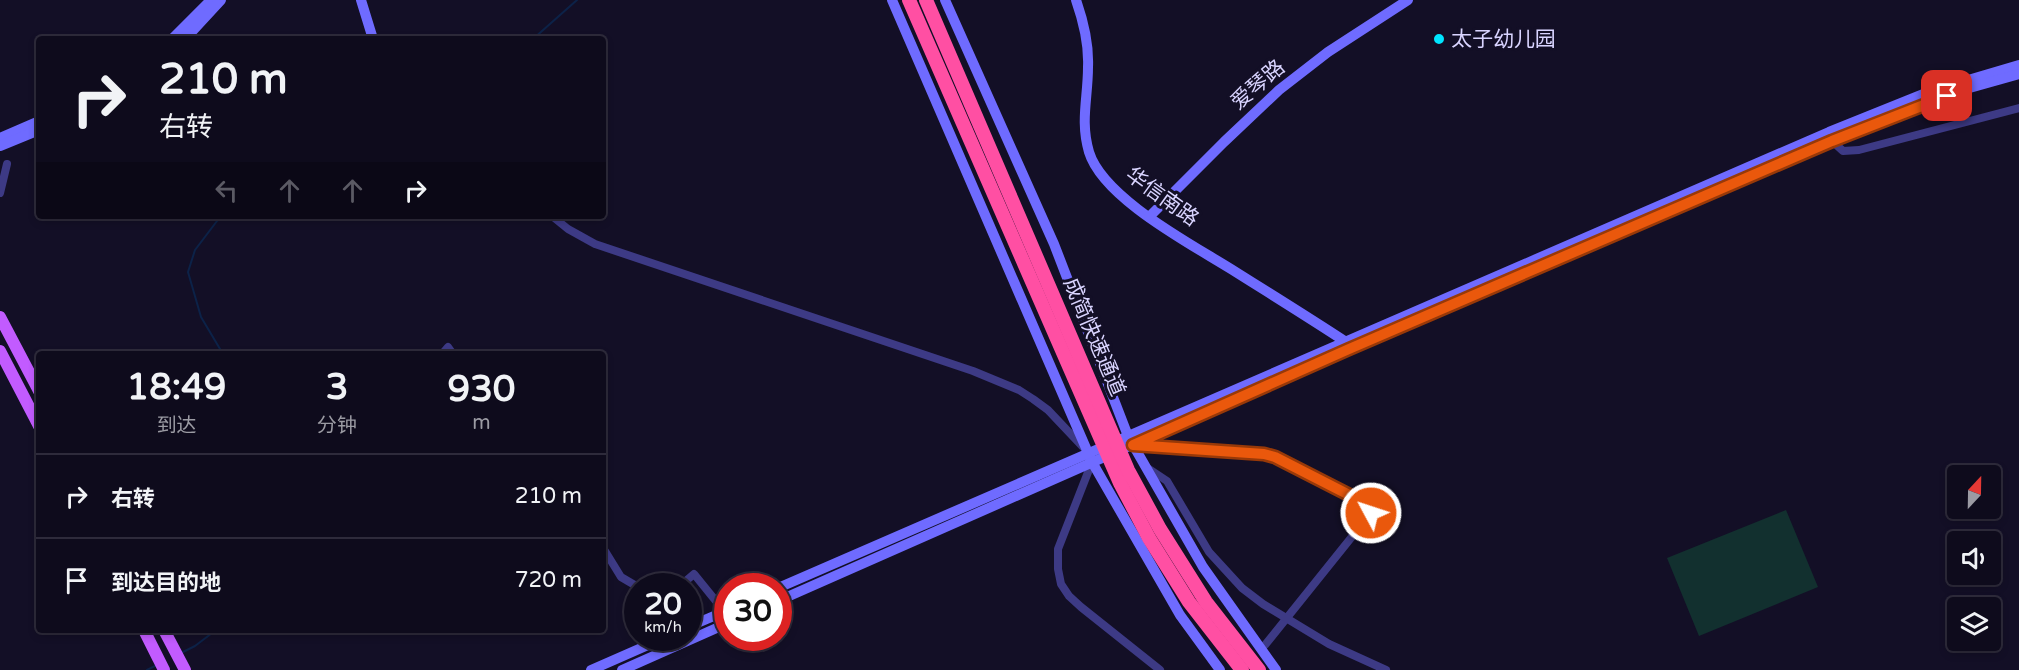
<!DOCTYPE html>
<html lang="zh">
<meta charset="utf-8">
<style>
body{margin:0;font-family:"Varela Round","Noto Sans SC",sans-serif;background:#171425;color:#f1f3f6;height:100vh;display:flex;flex-direction:column;font-size:22px;white-space:nowrap}
*{box-sizing:border-box;margin:0}
p{font-size:20px;color:#9b9ba3}
.icon{flex:none;width:33px;height:33px;fill:none;stroke:currentColor;stroke-width:2;stroke-linecap:round;stroke-linejoin:round}
.map{position:relative;flex:1;overflow:hidden}
.drawer{position:absolute;left:36px;top:351px;width:570px;height:282px;display:flex;flex-direction:column;background:#0e0b1c;border-radius:6px;box-shadow:0 3px 9px #0003,0 0 0 2px #2e2b3b}
.drawer>*{flex:none}
.guide{position:absolute;left:36px;top:36px;width:570px;height:183px;border-radius:6px;box-shadow:0 3px 9px #0003,0 0 0 2px #2e2b3b;background:#0e0b1c;color:#f1f3f6;overflow:hidden}
.needle{width:39px;rotate:22deg}
.controls{position:absolute;left:1947px;top:465px;display:grid;gap:12px}
.controls a{display:grid;place-items:center;width:54px;height:54px;border-radius:6px;background:#0e0b1c;box-shadow:0 3px 9px #0003,0 0 0 2px #2e2b3b;font-size:30px}
.speed{position:absolute;left:624px;top:573px;display:flex;gap:12px;font-size:30px;font-weight:700;text-align:center}
.speed>*{display:grid;place-content:center;width:78px;height:78px;border-radius:50%;background:#0e0b1c;box-shadow:0 3px 9px #0003,0 0 0 2px #2e2b3b;line-height:1}
.speed small{font-size:15px;font-weight:400}
.speed .limit{border:9px solid #d22;background:#fff;color:#111}
.pin{position:absolute;display:grid;place-items:center;width:51px;height:51px;color:#fff;margin:-26px;border-radius:12px;box-shadow:0 3px 9px #0006}
.me{position:absolute;width:66px;margin:-33px;rotate:310deg;stroke-linejoin:round;filter:drop-shadow(0 0 4px #0008)}
.turn{display:flex;align-items:center;gap:21px;height:126px;padding:0 24px;font-size:27px}
.turn .icon{width:78px;height:78px;stroke-width:2.5}
.turn b{display:block;font-size:42px;line-height:51px}
.lanes{display:flex;align-items:center;height:57px;padding:0 24px;background:#0003;justify-content:center;gap:30px;direction:ltr}
.lanes .off{opacity:.35}
.eta{display:flex;justify-content:space-evenly;align-items:center;height:102px;text-align:center}
.eta b{font-size:36px;font-weight:700;line-height:42px}
ul{padding:0;list-style:none}
li{display:flex;align-items:center;gap:18px;height:84px;padding:0 24px;border-top:2px solid #2e2b3b}
li div{flex:1}
li b{display:block;font-size:22px}
li em{font-style:normal}
.map>svg:first-child{display:block}
.green{fill:#12302f}
.lines{fill:none;stroke-linecap:round;stroke-linejoin:round}
.stream{stroke:#0c2248;stroke-width:2}
.street{stroke:#3d3a85;stroke-width:8}
.secondary{stroke:#6f6bff;stroke-width:10}
.primary{stroke:#c25bff;stroke-width:12}
.highway-bridge{stroke:#ff4fa3;stroke-width:14}
.route-casing{stroke:#983908;stroke-width:15}
.route{stroke:#ea580c;stroke-width:10}
.poi-dot{fill:#00e5ff;stroke:#130f26;stroke-width:2}
.labels{text-anchor:middle;dominant-baseline:central;stroke-width:6;stroke-linejoin:round;paint-order:stroke}
.poi-label{font-size:21px;fill:#d9d4ff;stroke:#130f26;text-anchor:start}
.street-label{font-size:21px;fill:#d9d4ff;stroke:#130f26}
</style>
<div class="map">
<svg width="2019" height="670" viewBox="0 0 2019 670">
<rect width="100%" height="100%" fill="#130f26"/>
<polygon class="green" points="1786,510 1818,587 1699,636 1667,558"/>
<g class="lines">
<g class="stream">
<polyline points="533,39 577,0"/>
<polyline points="223,216 217,221 195,250 188,272 201,317 223,354"/>
<polyline points="181,653 195,646 216,630"/>
<polyline points="147,670 157,665"/>
</g>
<g class="street">
<polyline points="1832,141 1843,151 1859,150 2019,108"/>
<polyline points="0,193 7,164"/>
<polyline points="552,216 568,229 595,244 973,371 1019,390 1033,399 1048,410 1083,447"/>
<polyline points="442,354 448,347 453,354"/>
<polyline points="1136,445 1264,454 1275,457 1363,502 1371,513 1265,645"/>
<polyline points="1092,462 1058,549 1058,569 1061,584 1069,596 1081,607 1160,670"/>
<polyline points="1149,469 1167,481 1209,552 1242,588 1263,604 1329,644 1386,670"/>
<polyline points="603,551 605,551 621,577 638,587"/>
<polyline points="680,586 694,574 724,611"/>
</g>
<g class="secondary">
<polyline points="361,0 373,39"/>
<polyline points="892,0 1092,462 1180,615 1220,670"/>
<polyline points="945,0 1054,244 1128,436 1203,567 1276,670"/>
<path d="M1076,0c7,20 13,45 12,67 0,31 -8,54 1,85 14,46 102,92 142,117 38,24 77,48 115,73l1,4"/>
<polyline points="172,39 211,0"/>
<polyline points="185,39 221,0"/>
<polyline points="0,138 39,121"/>
<polyline points="0,146 39,130"/>
<polyline points="1149,217 1224,142 1279,90 1328,52 1408,0"/>
<polyline points="778,588 1829,132 1931,91 2019,65"/>
<polyline points="778,601 1349,349 1832,141 1966,89 2019,74"/>
<polyline points="688,627 728,610"/>
<polyline points="591,670 664,638"/>
<polyline points="622,670 728,623"/>
</g>
<g class="primary">
<polyline points="0,317 39,391"/>
<polyline points="0,351 39,426"/>
<polyline points="144,630 164,670"/>
<polyline points="164,630 185,670"/>
</g>
<g class="highway-bridge">
<polyline points="909,0 1120,483 1149,538 1189,602 1242,670"/>
<polyline points="926,0 1128,470 1160,529 1206,602 1259,670"/>
</g>
</g>
<g class="lines">
<defs>
<polyline id="route" points="1371,513 1363,502 1275,457 1264,454 1133,445 1349,349 1832,141 1947,96"/>
</defs>
<use href="#route" class="route-casing"/>
<use href="#route" class="route"/>
</g>
<circle class="poi-dot" cx="1439" cy="39" r="6"/>
<g class="labels">
<g class="poi-label">
<text x="1451" y="39">太子幼儿园</text>
</g>
<g class="street-label">
<text transform="translate(1258 85) rotate(-41)">爱琴路</text>
<text transform="translate(1162 197) rotate(36)">华信南路</text>
<text transform="translate(1094 337) rotate(67)">成简快速通道</text>
</g>
</g>
</svg>
<div class="controls">
<a><svg class="needle" viewBox="-14 -14 28 28"><path d="M0-13l5 13h-10z" fill="#e53935"/><path d="M0 13l5-13h-10z" fill="#9b9ba3"/></svg></a>
<a><svg class="icon" aria-label="sound" viewBox="0 0 24 24"><path d="M4 9h4l5-4v14l-5-4H4zM17 9q2 3 0 6"/></svg></a>
<a><svg class="icon" aria-label="layers" viewBox="0 0 24 24"><path d="M12 4l9 5-9 5-9-5zM3 14l9 5 9-5"/></svg></a>
</div>
<div class="speed"><div>20<small>km/h</small></div><div class="limit">30</div></div>
<div class="pin" style="left:1947px;top:96px;background:#d93025"><svg class="icon" aria-label="arrive" viewBox="0 0 24 24"><path d="M6 21V4h12l-3 4 3 4H6"/></svg></div>
<svg class="me" style="left:1371px;top:513px" viewBox="-20 -20 40 40"><circle r="17" fill="#ea580c" stroke="#fff" stroke-width="3"/><path d="M0-11L8 9 0 5-8 9z" fill="#fff"/></svg>
<div class="guide">
<div class="turn"><svg class="icon" aria-label="right" viewBox="0 0 24 24"><path d="M7 20v-9h11M14 6l5 5-5 5"/></svg><div><b>210 m</b>右转</div></div>
<div class="lanes"><svg class="icon off" aria-label="left" viewBox="0 0 24 24"><path d="M17 20v-9H6M10 6l-5 5 5 5"/></svg><svg class="icon off" aria-label="ahead" viewBox="0 0 24 24"><path d="M12 20V5M6 11l6-6 6 6"/></svg><svg class="icon off" aria-label="ahead" viewBox="0 0 24 24"><path d="M12 20V5M6 11l6-6 6 6"/></svg><svg class="icon" aria-label="right" viewBox="0 0 24 24"><path d="M7 20v-9h11M14 6l5 5-5 5"/></svg></div>
</div>
<section class="drawer">
<div class="eta">
<div><b>18:49</b><p>到达</p></div>
<div><b>3</b><p>分钟</p></div>
<div><b>930</b><p>m</p></div>
</div>
<ul>
<li><svg class="icon" aria-label="right" viewBox="0 0 24 24"><path d="M7 20v-9h11M14 6l5 5-5 5"/></svg><div><b>右转</b></div><em>210 m</em></li>
<li><svg class="icon" aria-label="arrive" viewBox="0 0 24 24"><path d="M6 21V4h12l-3 4 3 4H6"/></svg><div><b>到达目的地</b></div><em>720 m</em></li>
</ul>
</section>
</div>
